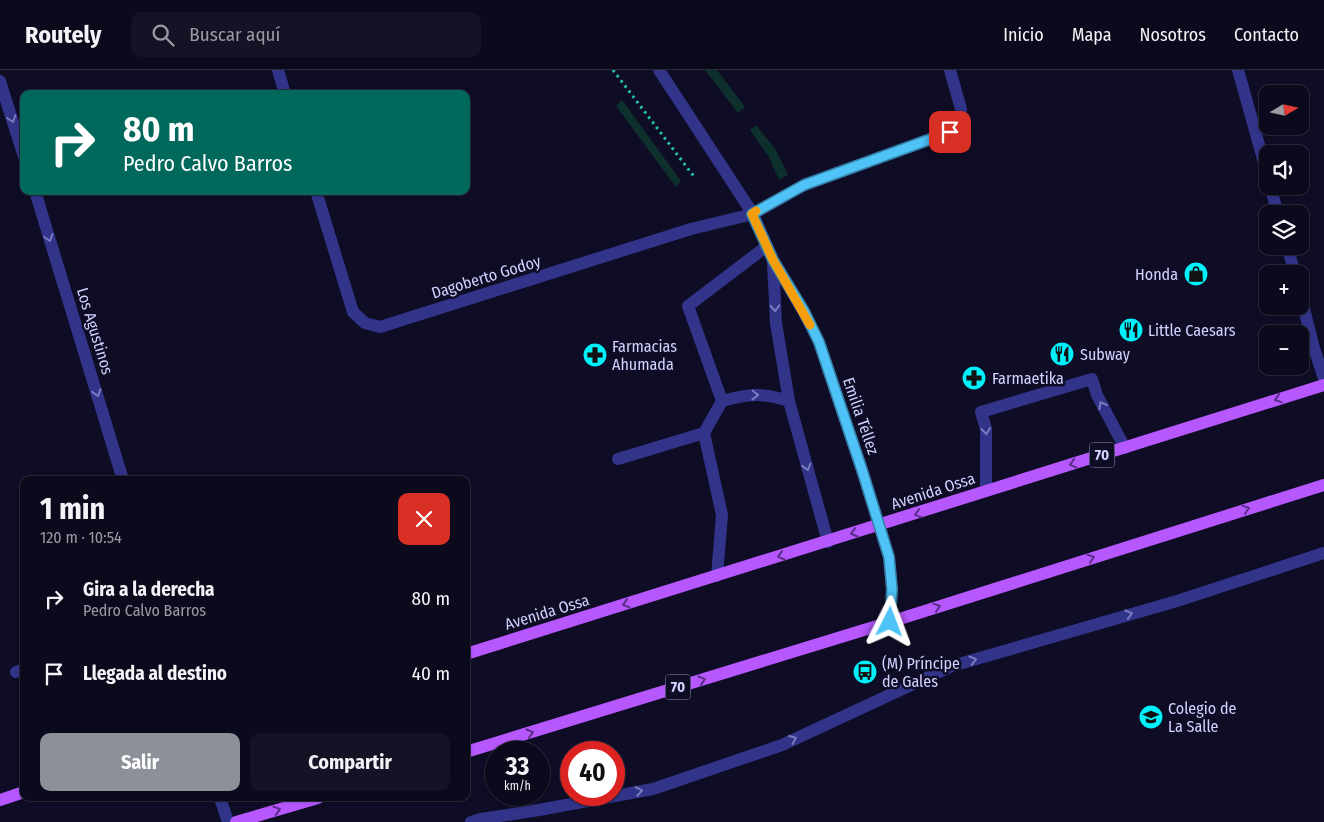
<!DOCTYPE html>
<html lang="es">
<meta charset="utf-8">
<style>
body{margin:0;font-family:"Fira Sans Condensed",sans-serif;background:#141225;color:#f1f3f6;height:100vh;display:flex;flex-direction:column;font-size:19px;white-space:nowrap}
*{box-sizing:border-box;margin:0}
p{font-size:16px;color:#9a9aa3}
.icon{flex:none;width:28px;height:28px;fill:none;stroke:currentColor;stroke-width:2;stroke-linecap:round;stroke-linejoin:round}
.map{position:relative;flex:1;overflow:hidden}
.side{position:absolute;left:20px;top:406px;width:450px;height:325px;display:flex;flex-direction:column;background:#0b091c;border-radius:10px;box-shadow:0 1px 4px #0004,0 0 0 1px #2b2a3b}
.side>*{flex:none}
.hud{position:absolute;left:20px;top:20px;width:450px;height:105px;border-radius:10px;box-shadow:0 1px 4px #0004,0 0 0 1px #2b2a3b;background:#00695c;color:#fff;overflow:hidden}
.needle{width:32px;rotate:81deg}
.buttons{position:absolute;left:1259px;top:15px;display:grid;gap:10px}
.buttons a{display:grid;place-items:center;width:50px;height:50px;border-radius:10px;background:#0b091c;box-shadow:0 1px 4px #0004,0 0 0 1px #2b2a3b;font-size:25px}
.speed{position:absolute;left:485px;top:671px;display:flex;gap:10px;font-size:25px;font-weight:700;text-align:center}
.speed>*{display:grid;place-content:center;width:65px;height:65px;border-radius:50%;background:#0b091c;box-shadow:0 1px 4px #0004,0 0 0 1px #2b2a3b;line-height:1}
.speed small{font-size:12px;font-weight:400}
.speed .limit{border:8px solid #d22;background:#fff;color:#111}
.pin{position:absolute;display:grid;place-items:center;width:42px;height:42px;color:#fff;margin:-21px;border-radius:10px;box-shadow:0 2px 8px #0006}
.me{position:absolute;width:55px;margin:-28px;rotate:3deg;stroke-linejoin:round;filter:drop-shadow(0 0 4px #0008)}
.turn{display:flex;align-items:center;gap:18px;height:105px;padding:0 20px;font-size:22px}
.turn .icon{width:65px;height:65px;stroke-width:2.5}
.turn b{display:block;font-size:35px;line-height:42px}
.round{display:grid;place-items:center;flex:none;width:52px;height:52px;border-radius:10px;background:#141225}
.headline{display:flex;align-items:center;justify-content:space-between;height:85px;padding:0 20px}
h1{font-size:30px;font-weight:700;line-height:38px}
.primary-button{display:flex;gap:10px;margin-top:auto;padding:10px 20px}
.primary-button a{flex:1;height:58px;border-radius:10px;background:#8c9099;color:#fff;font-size:20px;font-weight:700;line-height:58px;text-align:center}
.primary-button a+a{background:#141225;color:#f1f3f6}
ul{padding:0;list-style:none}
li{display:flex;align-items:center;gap:15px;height:75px;padding:0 20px}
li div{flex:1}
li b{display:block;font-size:19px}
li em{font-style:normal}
header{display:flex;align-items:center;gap:30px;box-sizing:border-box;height:70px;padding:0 25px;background:#0b091c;border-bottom:1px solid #2b2a3b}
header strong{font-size:24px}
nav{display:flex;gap:28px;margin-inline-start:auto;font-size:18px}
.search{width:350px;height:45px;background:#141225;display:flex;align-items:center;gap:12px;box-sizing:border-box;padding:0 18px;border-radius:10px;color:#9a9aa3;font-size:19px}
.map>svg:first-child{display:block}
.green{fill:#0e302d}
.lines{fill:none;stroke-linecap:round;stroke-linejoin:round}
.path{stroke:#22c2af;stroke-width:3;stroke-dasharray:2.5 4;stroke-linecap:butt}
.service{stroke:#32348a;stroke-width:12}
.minor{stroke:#32348a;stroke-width:12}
.tertiary{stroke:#32348a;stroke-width:12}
.primary{stroke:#b758ff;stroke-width:12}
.oneway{stroke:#7a7bbf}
.oneway2{stroke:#5b2e88}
.route-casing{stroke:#337fa1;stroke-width:12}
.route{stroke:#4fc3f7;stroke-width:9}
.slow{stroke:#f59e0b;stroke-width:9}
.labels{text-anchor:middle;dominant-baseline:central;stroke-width:5;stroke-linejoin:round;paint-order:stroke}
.shield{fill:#0f0c26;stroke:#9896be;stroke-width:1}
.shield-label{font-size:15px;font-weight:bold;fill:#d3d1ff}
.poi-label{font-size:16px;fill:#d3d1ff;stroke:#0f0c26;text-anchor:start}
.street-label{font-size:16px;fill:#d3d1ff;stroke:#0f0c26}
</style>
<header>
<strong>Routely</strong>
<div class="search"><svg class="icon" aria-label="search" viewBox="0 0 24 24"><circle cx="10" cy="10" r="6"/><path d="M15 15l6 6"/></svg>Buscar aquí</div>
<nav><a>Inicio</a><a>Mapa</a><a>Nosotros</a><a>Contacto</a></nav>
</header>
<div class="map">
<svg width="1324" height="752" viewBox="0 0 1324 752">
<rect width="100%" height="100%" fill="#0f0c26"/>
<g class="green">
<polygon points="705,0 717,0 745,37 738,43"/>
<polygon points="622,30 681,111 676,117 616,36"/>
<polygon points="756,55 776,80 788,105 779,110 769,87 750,60"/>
</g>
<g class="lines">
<polyline class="path" points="613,0 692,104 695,106"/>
<g class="service">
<path d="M722,331c27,-7 39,-9 67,0"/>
<polyline points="618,389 704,363"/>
<polyline points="986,421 986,359 981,342 1092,309 1097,325 1125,378"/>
<polyline points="717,506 722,445 704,363 722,331 688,236 767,176"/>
<polyline points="16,602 24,599"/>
</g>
<g class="minor">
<polyline points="278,0 285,24"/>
<polyline points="1238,0 1268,107"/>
<polyline points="1270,116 1278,144"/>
<polyline points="316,121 353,242 365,253 380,257 691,159 753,144 804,115 950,62 960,51 961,39 950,0"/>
<polyline points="1287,176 1295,204"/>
<polyline points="1300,223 1314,278 1324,309"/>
<polyline points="471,752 481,749 539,740 653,719 782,675 952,596 1177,531 1324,483"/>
</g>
<g class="tertiary">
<polyline points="659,0 753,144 773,190 803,241 819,272 862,400 889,487 892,519 890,552"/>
<polyline points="0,11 24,87"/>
<polyline points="35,121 123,410"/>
<polyline points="773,192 776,253 789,331 828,472"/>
<polyline points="220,728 228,752"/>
</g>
<g class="primary">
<polyline points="466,584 1324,315"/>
<polyline points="466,682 890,552 1324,415"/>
<polyline points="0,730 24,722"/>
<polyline points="236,752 318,728"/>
</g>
</g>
<defs><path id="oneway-chevron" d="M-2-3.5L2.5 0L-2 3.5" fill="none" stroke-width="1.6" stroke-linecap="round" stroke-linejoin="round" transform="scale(1.25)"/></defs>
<g class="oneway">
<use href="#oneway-chevron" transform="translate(12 49) rotate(72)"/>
<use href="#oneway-chevron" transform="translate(49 168) rotate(72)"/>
<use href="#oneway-chevron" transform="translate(775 238) rotate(87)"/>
<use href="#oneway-chevron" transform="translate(97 323) rotate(73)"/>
<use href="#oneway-chevron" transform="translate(755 325) rotate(1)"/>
<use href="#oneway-chevron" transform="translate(1102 335) rotate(-118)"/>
<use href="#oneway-chevron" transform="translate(986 361) rotate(84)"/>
<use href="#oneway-chevron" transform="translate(807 397) rotate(73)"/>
<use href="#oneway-chevron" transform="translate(1129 544) rotate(-16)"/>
<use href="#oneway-chevron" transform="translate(973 590) rotate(-16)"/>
<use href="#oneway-chevron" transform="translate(793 669) rotate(-25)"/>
<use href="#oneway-chevron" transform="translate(639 721) rotate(-11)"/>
</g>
<g class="oneway2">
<use href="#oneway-chevron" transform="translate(1278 329) rotate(162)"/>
<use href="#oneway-chevron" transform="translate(1073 394) rotate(163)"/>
<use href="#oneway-chevron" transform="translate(1246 439) rotate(-18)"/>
<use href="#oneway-chevron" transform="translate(918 444) rotate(163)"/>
<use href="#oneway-chevron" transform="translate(854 463) rotate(163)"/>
<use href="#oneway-chevron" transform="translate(781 486) rotate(163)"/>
<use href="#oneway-chevron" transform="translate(1091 488) rotate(-18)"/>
<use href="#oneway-chevron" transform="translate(626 534) rotate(163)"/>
<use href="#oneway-chevron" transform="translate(937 537) rotate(-18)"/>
<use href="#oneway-chevron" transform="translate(702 610) rotate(-17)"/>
<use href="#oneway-chevron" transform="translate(530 663) rotate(-17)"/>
<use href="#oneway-chevron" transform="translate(277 740) rotate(-17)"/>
</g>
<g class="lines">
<defs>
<polyline id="route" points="890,552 892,519 889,487 862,400 819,272 804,241 773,190 752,144 804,115 950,62"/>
</defs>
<use href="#route" class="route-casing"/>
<use href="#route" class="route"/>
<polyline class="slow" points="756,141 752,144 773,190 810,255"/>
</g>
<defs>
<symbol id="shop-disc" viewBox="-11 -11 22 22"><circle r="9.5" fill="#00f1fc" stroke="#0f0c26"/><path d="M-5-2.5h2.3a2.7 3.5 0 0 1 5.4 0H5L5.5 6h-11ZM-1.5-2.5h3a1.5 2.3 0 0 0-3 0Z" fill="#111"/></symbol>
<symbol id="restaurant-disc" viewBox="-11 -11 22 22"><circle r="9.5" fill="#00f1fc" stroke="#0f0c26"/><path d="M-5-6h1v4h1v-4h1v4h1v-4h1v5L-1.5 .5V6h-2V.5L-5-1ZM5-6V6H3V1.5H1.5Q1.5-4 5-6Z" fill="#111"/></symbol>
<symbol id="pharmacy-disc" viewBox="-11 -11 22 22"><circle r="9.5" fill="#00f1fc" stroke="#0f0c26"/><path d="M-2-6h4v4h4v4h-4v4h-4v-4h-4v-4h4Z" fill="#111"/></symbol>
<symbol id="bus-disc" viewBox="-11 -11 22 22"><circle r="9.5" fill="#00f1fc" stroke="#0f0c26"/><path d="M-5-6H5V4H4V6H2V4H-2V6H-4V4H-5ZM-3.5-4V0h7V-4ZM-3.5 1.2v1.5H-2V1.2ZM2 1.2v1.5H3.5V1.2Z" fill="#111"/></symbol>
<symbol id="school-disc" viewBox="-11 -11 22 22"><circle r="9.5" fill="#00f1fc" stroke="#0f0c26"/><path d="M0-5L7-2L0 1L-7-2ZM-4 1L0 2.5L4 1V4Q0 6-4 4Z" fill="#111"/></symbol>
</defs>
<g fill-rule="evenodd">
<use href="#shop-disc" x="1182" y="190" width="28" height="28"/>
<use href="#restaurant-disc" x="1117" y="246" width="28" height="28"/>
<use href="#restaurant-disc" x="1048" y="270" width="28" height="28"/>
<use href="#pharmacy-disc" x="581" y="271" width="28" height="28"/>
<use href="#pharmacy-disc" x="960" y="294" width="28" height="28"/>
<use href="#bus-disc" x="851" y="588" width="28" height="28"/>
<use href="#school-disc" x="1137" y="633" width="28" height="28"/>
</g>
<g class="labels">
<g class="shield">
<rect x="1089.5" y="372.5" width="25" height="25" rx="4"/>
<rect x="665.5" y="604.5" width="25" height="25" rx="4"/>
</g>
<g class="shield-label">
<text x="1102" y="385">70</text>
<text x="678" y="617">70</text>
</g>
<g class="poi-label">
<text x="1178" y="204" text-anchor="end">Honda</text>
<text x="1148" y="260">Little Caesars</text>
<text x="612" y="276">Farmacias<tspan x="612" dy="18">Ahumada</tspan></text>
<text x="1080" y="284">Subway</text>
<text x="992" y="308">Farmaetika</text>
<text x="882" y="593">(M) Príncipe<tspan x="882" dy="18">de Gales</tspan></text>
<text x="1168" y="638">Colegio de<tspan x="1168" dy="18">La Salle</tspan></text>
</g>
<g class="street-label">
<text transform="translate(486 207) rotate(-17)">Dagoberto Godoy</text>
<text transform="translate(95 261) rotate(73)">Los Agustinos</text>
<text transform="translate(861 346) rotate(71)">Emilia Téllez</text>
<text transform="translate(933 421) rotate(-18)">Avenida Ossa</text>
<text transform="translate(547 542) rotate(-17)">Avenida Ossa</text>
</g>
</g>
</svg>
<div class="buttons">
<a><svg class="needle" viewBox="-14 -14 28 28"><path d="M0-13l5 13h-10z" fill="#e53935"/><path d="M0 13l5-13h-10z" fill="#9a9aa3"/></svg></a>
<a><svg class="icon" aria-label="sound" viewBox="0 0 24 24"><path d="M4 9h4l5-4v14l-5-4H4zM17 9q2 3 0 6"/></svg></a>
<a><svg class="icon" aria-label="layers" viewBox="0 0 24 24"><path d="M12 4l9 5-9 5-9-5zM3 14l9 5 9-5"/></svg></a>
<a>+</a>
<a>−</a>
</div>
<div class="speed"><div>33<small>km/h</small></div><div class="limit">40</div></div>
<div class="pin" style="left:950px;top:62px;background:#d93025"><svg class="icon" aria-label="arrive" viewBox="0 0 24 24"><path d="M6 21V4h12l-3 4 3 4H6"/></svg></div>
<svg class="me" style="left:890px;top:552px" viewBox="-20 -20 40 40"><path d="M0-17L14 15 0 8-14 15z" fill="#4fc3f7" stroke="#fff" stroke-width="4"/></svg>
<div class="hud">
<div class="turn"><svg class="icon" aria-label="right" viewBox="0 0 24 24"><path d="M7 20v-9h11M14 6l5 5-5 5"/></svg><div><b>80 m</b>Pedro Calvo Barros</div></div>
</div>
<section class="side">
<div class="headline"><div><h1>1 min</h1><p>120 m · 10:54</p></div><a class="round" style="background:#d93025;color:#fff"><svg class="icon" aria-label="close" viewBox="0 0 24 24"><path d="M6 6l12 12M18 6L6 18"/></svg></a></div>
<ul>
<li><svg class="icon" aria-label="right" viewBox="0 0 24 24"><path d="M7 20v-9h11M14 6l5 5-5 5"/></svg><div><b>Gira a la derecha</b><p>Pedro Calvo Barros</p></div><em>80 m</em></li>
<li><svg class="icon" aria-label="arrive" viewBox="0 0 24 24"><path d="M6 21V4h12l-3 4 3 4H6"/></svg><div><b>Llegada al destino</b></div><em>40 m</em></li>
</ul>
<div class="primary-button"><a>Salir</a><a>Compartir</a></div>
</section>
</div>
